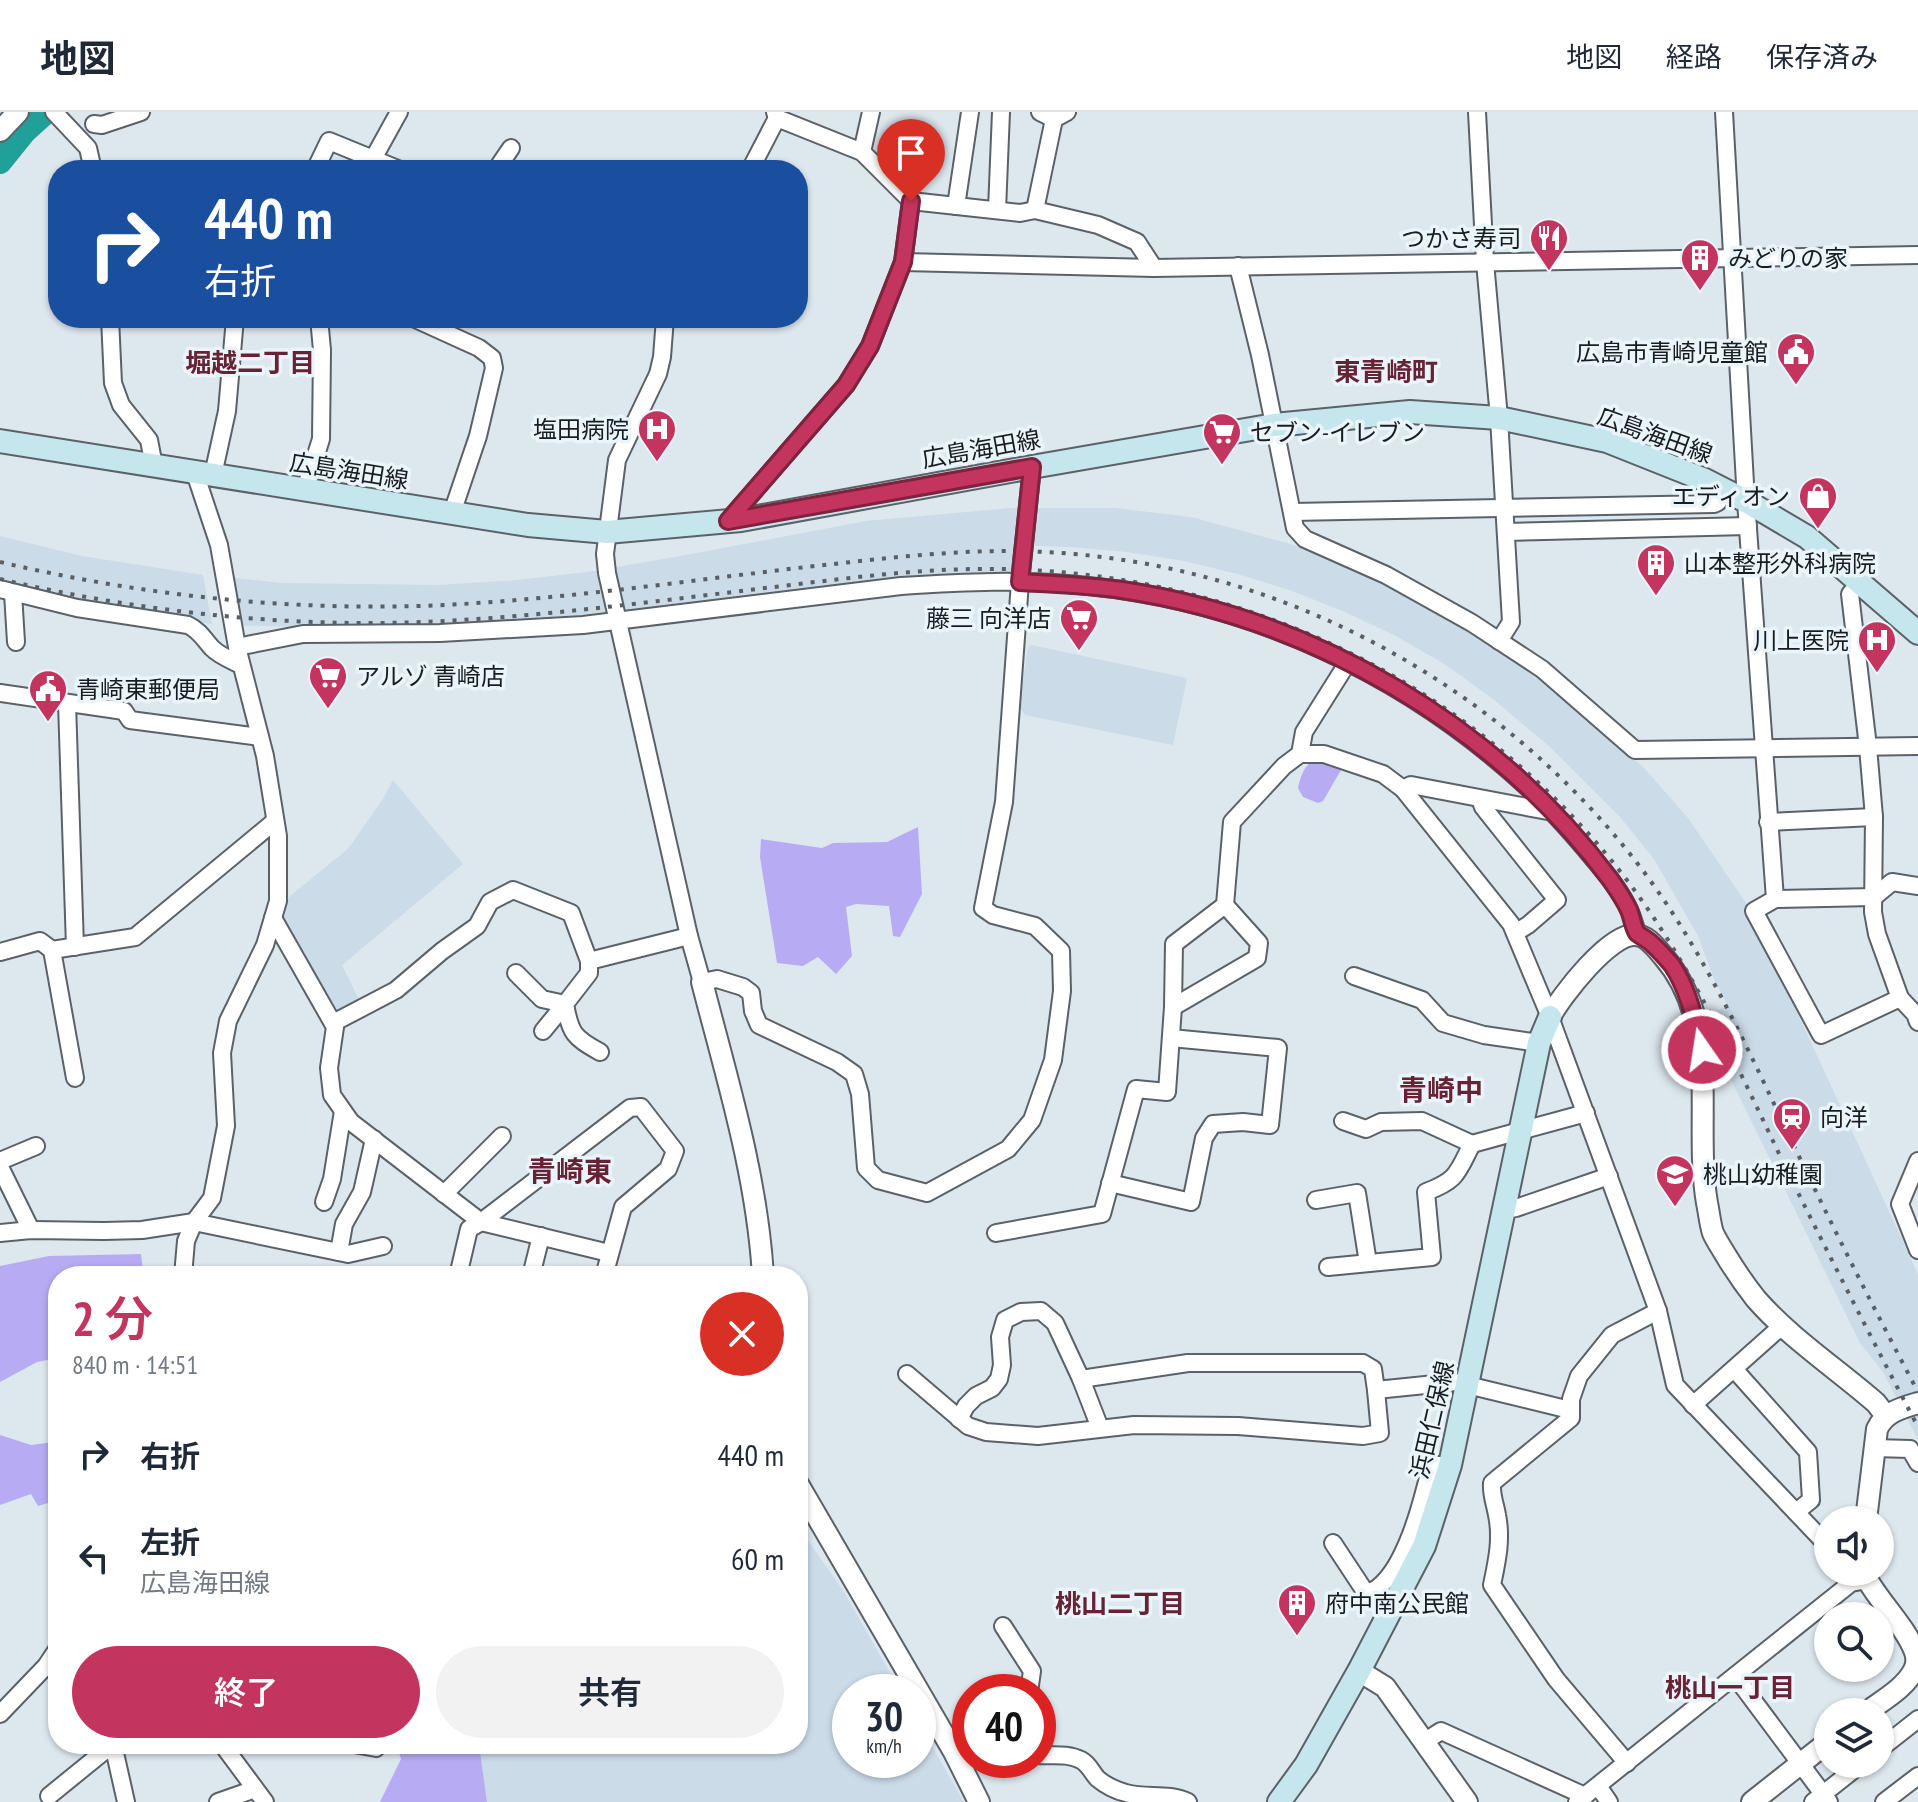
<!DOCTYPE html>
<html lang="ja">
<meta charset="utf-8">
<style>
body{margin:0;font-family:"PT Sans Narrow","Noto Sans JP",sans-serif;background:#f2f2f3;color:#1f2937;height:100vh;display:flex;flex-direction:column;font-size:30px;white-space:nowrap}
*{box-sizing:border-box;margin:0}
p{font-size:26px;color:#747a83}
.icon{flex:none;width:44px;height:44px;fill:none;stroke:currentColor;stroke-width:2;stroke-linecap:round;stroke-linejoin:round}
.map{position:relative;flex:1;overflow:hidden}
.side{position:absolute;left:48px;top:1154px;width:760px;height:488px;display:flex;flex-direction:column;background:#fff;border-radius:32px;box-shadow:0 2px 6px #0004}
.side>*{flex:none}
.banner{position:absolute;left:48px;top:48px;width:760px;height:168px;border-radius:32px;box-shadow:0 2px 6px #0004;background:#1a4fa0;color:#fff;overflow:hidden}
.fabs{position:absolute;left:1814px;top:1394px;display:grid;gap:16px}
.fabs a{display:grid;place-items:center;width:80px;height:80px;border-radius:50%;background:#fff;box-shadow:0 2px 6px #0004;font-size:40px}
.speed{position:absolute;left:832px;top:1562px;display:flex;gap:16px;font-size:40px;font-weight:700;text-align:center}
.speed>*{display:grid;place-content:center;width:104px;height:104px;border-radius:50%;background:#fff;box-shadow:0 2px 6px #0004;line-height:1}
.speed small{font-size:20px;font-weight:400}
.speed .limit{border:12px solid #d22;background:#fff;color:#111}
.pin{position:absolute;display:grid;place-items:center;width:68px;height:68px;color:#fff;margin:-82px -34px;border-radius:50% 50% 50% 0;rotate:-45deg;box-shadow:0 0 8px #0007}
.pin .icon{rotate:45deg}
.me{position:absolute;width:88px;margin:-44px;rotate:347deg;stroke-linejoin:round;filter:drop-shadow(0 0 6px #0008)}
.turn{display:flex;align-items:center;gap:28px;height:168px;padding:0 24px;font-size:36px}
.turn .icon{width:104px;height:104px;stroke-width:2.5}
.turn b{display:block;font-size:56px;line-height:68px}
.round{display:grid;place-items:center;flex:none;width:84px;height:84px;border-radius:42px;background:#f2f2f3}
.overview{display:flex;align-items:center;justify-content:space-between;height:136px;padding:0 24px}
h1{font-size:48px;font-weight:600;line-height:60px;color:#c3345e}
.action{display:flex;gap:16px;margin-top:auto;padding:16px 24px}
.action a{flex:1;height:92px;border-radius:48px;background:#c3345e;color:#fff;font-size:32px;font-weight:600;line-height:92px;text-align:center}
.action a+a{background:#f2f2f3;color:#1f2937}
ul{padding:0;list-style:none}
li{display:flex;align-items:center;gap:24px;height:104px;padding:0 24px}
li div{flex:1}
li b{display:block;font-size:30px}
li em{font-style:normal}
header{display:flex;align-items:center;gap:48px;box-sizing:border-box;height:112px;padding:0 40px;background:#fff;border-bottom:2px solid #e0e1e3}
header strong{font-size:38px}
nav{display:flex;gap:44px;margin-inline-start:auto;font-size:28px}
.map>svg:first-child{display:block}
.built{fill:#cbdbe8}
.green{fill:#b7acf3}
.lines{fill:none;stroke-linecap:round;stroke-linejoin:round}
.river{stroke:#20a098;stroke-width:24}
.minor-casing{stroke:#5a6268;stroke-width:20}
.tertiary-casing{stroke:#5a6268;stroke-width:24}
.secondary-casing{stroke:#5a6268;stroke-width:26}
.minor{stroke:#fff;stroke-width:16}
.tertiary{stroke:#fff;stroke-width:20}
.secondary{stroke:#c6e6ed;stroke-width:22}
.rail{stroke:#595f64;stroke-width:4;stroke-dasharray:4 8;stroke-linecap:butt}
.route-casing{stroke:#7f223d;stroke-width:20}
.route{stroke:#c3345e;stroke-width:14}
.labels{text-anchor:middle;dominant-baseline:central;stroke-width:7;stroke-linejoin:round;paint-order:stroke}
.poi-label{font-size:24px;fill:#191d20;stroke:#eaf4fb;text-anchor:start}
.street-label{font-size:24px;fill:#191d20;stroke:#eaf4fb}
.neighbourhood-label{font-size:26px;font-weight:bold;fill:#672234;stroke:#eaf4fb}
.quarter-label{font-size:28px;font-weight:bold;fill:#672234;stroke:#eaf4fb}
</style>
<header>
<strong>地図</strong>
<nav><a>地図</a><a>経路</a><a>保存済み</a></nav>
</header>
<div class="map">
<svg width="1918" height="1690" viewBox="0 0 1918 1690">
<rect width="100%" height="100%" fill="#dde7ee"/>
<g class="built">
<polygon points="1011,396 1115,396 1191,405 1290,432 1361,458 1418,485 1522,551 1565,585 1645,657 1688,706 1748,794 1918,1162 1918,1328 1883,1260 1860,1231 1715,935 1704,903 1728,894 1714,867 1698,824 1654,747 1620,705 1550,635 1493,587 1446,553 1396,524 1345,500 1292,479 1238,462 1184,449 1127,440 1069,435 1017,433 1014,463 960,462 890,467 610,500 440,515 329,516 225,513 218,464 282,471 438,473 518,468 594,459 686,443 866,409"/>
<polygon points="0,424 82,444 203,463 212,512 118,498 0,473"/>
<polygon points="1031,533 1187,566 1173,633 1025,603 1019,594 1028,535"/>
<polygon points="393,668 463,752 342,853 360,890 335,898 283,806 284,789 348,737 383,687"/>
<polygon points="798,1414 844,1480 901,1580 850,1580 850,1648 918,1648 918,1610 964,1690 487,1690 479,1632 798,1632"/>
</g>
<g class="green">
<path d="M1314,648l21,5 6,5 -18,31 -5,2 -15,-6 -5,-9c3,-12 5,-21 16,-28z"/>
<polygon points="918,715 922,782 900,825 893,824 889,794 856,792 846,795 852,844 836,862 818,845 803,854 777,851 760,745 761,727 822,736 833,731 887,730"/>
<polygon points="141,1142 143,1160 173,1161 173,1164 58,1164 58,1246 37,1250 0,1270 0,1154 49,1144"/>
<polygon points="0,1323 31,1333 54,1330 58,1343 58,1388 38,1394 31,1382 0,1393"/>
<polygon points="396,1632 479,1632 487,1690 380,1690 401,1647"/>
</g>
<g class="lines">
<polyline class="river" points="0,50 25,19 46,0"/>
<defs>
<g id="minor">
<polyline points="54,0 88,36 93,58"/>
<polyline points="775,0 777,6 862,40 911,89 1020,101 1035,98 1098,113 1137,130 1154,156"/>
<polyline points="1040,0 1054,7"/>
<polyline points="1477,0 1485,150 1499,306 1511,510 1499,529"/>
<polyline points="1724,0 1746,389 1775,787 1754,799 1821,923 1900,886"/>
<polyline points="94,12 102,13 141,0"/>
<polyline points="862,40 871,0"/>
<polyline points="373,47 399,0"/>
<polyline points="315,58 329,29 400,58"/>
<polyline points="496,58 511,36"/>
<polyline points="750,58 777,6"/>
<polyline points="956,94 970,0"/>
<polyline points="997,98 1001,0"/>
<polyline points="1035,98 1054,7 1067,0"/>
<polyline points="903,150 1154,156 1918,143"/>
<polyline points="1238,154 1260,243 1295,416 1305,427 1386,463 1472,511 1542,557 1635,638 1918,634"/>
<polyline points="110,206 113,271 121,293 149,328 154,354"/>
<polyline points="413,206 479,236 492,246 494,256 478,324 452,401"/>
<polyline points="665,206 662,245 658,262 617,348 605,442 607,461 689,824 702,870 717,867 743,875 751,881 753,899 759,913 837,950 854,962 860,982 866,1056 878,1068 927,1081 1008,1037 1032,1008 1053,948 1062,879 1061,839 1035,814 993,803 983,796 1004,690 1020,470 1032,355"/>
<polyline points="213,363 227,299 235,206"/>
<polyline points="305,378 321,327 322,238 319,206"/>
<polyline points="1292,400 1714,392 1718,390 1725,378"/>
<polyline points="728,409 846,273 870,234 903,150 911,89"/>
<polyline points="1506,420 1748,414"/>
<polyline points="1860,470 1850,482 1868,635 1874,705 1873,800 1877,822 1900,886 1915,902 1918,910"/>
<path d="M0,477l77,19 111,17c11,5 16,14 24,23 8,8 19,12 29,17"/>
<polyline points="13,481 16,530"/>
<path d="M237,535l66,-13 137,-1 143,-8 318,-39c62,-4 124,-7 187,0 163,16 318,89 438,200 24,22 45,46 66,71 14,17 29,34 38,55 3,7 5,15 8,23"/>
<polyline points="0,581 124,599 130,608 260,625"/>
<polyline points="67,591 75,835"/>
<polyline points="1300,642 1304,620 1348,550"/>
<polyline points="1403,677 1411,673 1553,700"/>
<polyline points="1480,687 1483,695 1557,788 1528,813 1515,821"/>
<polyline points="1768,710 1874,705"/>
<polyline points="1775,787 1874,785 1892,770 1918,774"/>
<polyline points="273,806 335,915 329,956 332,983 351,1010 481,1110 609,1141"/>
<polyline points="52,838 75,966"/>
<polyline points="0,840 40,829 52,838 135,825 275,709"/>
<path d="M589,849v12l-24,31c5,29 9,34 35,48"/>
<polyline points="516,861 542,887 565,892 543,919"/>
<polyline points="1354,864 1422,888 1443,911 1484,923 1539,931"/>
<polyline points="1173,895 1257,846 1259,831 1225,793"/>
<polyline points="333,911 396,878 442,839 477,814 490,790 513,778 571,801 589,849 689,824"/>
<polyline points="1472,1032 1586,1001"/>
<polyline points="0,1049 36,1034"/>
<polyline points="1918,1049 1900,1092 1918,1138"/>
<polyline points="0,1055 31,1118"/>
<polyline points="1110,1071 1191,1090 1204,1026 1213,1012 1243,1010 1270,1013 1278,936 1171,926"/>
<polyline points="444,1082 502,1024"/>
<polyline points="1316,1088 1357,1081 1368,1151"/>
<polyline points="324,1090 332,1067 343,999"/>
<polyline points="1504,1098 1516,1096 1609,1064"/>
<polyline points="0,1121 31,1118 104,1119 142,1118 194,1110 348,1142 383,1134"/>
<polyline points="996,1121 1102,1102 1136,977 1167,980 1173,895 1174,832 1225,793 1232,710 1284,654 1300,642 1324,642 1383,662 1403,677 1511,812 1550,905 1658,1199 1675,1273 1828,1434"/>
<polyline points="339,1140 344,1112 362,1080 374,1027"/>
<path d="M1328,1155l104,-10 -6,-65c32,-12 31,-19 46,-48l-50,-23 -41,1 -15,7 -23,-8"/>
<polyline points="183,1164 186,1129 194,1110 212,1086 226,1014 222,941 228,909 265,833 278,789 278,724 265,644 237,535 219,433 195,361"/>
<polyline points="458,1164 469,1117 481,1110 630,996 641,995 675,1039 668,1057 623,1095 604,1164"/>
<polyline points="531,1164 541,1124"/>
<polyline points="1734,1257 1808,1340 1811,1388 1796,1400"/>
<polyline points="907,1262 968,1314 986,1320 1038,1324 1134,1313 1238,1314 1363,1324 1380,1321 1376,1278 1373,1257 1363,1251 1188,1251 1081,1267"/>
<polyline points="1376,1278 1455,1270 1570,1298"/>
<polyline points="1693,1293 1783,1213"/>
<polyline points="959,1307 966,1294 976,1284 992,1276 999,1267 1002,1253 1000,1225 1005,1208 1021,1200 1041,1199 1055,1211 1081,1267 1100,1316"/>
<polyline points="1874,1336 1910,1337 1918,1351"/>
<path d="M1333,1431l31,47 7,2c34,-17 52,-93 60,-127h19"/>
<polyline points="1003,1514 1032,1559 1029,1580"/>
<polyline points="1735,1564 1829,1690"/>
<polyline points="0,1602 46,1554 58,1536"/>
<polyline points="1424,1630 1441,1619 1585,1684"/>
<polyline points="113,1632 126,1690"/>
<polyline points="222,1632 265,1690"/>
<polyline points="354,1632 376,1636 377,1632"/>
<polyline points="1880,1637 1918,1607"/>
<path d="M1038,1643c15,1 29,-2 43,5 8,4 11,13 17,19 7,6 19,12 28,14 20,6 42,-1 62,9"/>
<path d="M1627,1651l-71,-84 -64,-94c5,-24 10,-46 5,-70 -2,-12 -6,-20 -5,-32l79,-65v-19l8,-23 33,-41 46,-24"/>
<polyline points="1598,1674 1609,1690"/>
<polyline points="49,1684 113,1632"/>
<polyline points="218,1690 255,1677"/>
<polyline points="1577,1690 1851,1471 1867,1468"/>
<polyline points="1813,1690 1861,1652"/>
<polyline points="1884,1690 1918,1664"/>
</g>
<g id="tertiary">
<polyline points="0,19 18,0"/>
<path d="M702,870c25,97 55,193 61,294"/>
<path d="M1550,905c11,-21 60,-84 85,-82 12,0 21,13 28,21 60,69 30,165 44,247 2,9 3,21 6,30 3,7 8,14 12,21 9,15 20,31 31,45 34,39 81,70 120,104l10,13"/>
<polyline points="798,1372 954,1640 979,1690"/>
<path d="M1866,1408l11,-91c8,-17 24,-21 41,-26"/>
<path d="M1863,1460c13,27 42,53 52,80 2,6 2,12 -1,18 -9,18 -31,30 -47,42"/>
<polyline points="1359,1559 1385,1575 1467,1690"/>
<polyline points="1752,1690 1828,1630"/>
</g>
<g id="secondary">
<polyline points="0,329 528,413 607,420 741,408 1032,355 1274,313 1410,300 1499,306 1607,329 1705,368 1746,389 1807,425 1918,521"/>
<polyline points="1279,1690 1306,1653 1359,1559 1424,1434 1450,1353 1539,931 1550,905"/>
</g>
</defs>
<use href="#minor" class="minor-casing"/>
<use href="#tertiary" class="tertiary-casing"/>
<use href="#secondary" class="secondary-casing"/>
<use href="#minor" class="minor"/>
<use href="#tertiary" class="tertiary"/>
<use href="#secondary" class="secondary"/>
<g class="rail">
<path d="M0,450c145,34 294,50 444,43 121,-6 242,-24 362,-38 66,-7 133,-16 200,-16 250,0 488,122 638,321 59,79 100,169 142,257 42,89 86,176 132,263"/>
<path d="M0,467c145,34 296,50 445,42 110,-6 220,-21 329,-34 67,-8 133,-17 200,-18 252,-4 493,106 649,306 68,88 113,189 161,289 43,88 88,175 134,263"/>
</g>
</g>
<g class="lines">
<defs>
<path id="route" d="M911,89l-8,61 -33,84 -24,39 -118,136 304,-54 -12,115c34,2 68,3 102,8 192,29 372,134 488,289 7,10 14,20 19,31 3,7 4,17 8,23 3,3 10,6 14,10 7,6 15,15 21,22 17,25 23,57 30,85"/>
</defs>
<use href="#route" class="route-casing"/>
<use href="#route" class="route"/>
</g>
<defs>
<symbol id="restaurant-pin" viewBox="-11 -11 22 30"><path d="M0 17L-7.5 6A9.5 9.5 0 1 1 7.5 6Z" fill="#c3345e" stroke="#eaf4fb"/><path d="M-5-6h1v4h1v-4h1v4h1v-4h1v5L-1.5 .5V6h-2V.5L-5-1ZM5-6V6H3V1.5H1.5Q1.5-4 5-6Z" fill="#fff"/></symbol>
<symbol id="building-pin" viewBox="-11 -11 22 30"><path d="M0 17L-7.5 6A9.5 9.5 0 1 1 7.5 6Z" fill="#c3345e" stroke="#eaf4fb"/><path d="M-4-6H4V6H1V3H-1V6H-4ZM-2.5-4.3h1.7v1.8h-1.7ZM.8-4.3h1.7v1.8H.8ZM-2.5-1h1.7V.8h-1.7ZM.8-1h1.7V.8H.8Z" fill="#fff"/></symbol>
<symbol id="civic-pin" viewBox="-11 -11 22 30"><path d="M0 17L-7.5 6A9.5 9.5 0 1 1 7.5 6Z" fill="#c3345e" stroke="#eaf4fb"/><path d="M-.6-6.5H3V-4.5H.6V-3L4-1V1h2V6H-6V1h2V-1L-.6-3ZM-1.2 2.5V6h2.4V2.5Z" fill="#fff"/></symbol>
<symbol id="hospital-pin" viewBox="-11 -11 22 30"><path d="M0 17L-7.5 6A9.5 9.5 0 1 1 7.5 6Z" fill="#c3345e" stroke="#eaf4fb"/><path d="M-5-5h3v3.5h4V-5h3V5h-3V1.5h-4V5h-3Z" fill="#fff"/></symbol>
<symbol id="supermarket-pin" viewBox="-11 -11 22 30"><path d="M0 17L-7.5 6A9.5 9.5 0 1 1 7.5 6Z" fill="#c3345e" stroke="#eaf4fb"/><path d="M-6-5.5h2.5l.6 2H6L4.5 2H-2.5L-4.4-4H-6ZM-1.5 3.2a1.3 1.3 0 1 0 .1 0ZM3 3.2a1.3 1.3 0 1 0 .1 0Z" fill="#fff"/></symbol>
<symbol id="shop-pin" viewBox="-11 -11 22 30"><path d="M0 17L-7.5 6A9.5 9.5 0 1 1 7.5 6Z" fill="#c3345e" stroke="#eaf4fb"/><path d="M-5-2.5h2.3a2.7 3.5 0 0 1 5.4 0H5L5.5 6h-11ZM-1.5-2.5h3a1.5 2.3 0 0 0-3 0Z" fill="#fff"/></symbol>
<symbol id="station-pin" viewBox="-11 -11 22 30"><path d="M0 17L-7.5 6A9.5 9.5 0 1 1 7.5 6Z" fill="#c3345e" stroke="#eaf4fb"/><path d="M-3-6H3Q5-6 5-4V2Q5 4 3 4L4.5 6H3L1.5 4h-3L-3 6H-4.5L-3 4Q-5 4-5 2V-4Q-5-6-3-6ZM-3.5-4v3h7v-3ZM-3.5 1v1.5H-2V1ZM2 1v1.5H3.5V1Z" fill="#fff"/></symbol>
<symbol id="school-pin" viewBox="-11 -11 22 30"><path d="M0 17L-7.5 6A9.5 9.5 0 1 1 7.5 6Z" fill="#c3345e" stroke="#eaf4fb"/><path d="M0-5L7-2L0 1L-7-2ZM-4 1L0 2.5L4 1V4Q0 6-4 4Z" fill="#fff"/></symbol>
</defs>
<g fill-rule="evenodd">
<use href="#restaurant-pin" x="1527" y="104" width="44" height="60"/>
<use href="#building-pin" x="1678" y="124" width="44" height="60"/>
<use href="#civic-pin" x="1774" y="218" width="44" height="60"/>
<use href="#hospital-pin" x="635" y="295" width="44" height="60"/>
<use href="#supermarket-pin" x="1200" y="298" width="44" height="60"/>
<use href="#shop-pin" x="1796" y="362" width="44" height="60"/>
<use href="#building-pin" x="1634" y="429" width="44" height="60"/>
<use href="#supermarket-pin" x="1057" y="484" width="44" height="60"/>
<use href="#hospital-pin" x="1855" y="506" width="44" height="60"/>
<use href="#supermarket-pin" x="306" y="542" width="44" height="60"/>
<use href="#civic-pin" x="26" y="555" width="44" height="60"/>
<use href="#station-pin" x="1770" y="983" width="44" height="60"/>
<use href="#school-pin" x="1653" y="1040" width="44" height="60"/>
<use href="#building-pin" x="1275" y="1469" width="44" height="60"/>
</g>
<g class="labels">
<g class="poi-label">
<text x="1521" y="126" text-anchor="end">つかさ寿司</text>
<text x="1728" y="146">みどりの家</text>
<text x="1768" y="240" text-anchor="end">広島市青崎児童館</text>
<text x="629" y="317" text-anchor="end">塩田病院</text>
<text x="1250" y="320">セブン-イレブン</text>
<text x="1790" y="384" text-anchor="end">エディオン</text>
<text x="1684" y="451">山本整形外科病院</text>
<text x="1051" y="506" text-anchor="end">藤三 向洋店</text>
<text x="1849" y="528" text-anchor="end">川上医院</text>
<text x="356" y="564">アルゾ 青崎店</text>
<text x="76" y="577">青崎東郵便局</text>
<text x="1820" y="1005">向洋</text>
<text x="1703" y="1062">桃山幼稚園</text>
<text x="1325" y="1491">府中南公民館</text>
</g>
<g class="street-label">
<text transform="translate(1655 323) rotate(20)">広島海田線</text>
<text transform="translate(981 337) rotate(-10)">広島海田線</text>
<text transform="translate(349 359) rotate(9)">広島海田線</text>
<text transform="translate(1432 1308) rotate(-77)">浜田仁保線</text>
</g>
<g class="neighbourhood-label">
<text x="250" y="250">堀越二丁目</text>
<text x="1386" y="259">東青崎町</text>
<text x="1120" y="1491">桃山二丁目</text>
<text x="1730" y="1575">桃山一丁目</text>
</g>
<g class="quarter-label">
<text x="1441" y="977">青崎中</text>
<text x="570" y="1058">青崎東</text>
</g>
</g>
</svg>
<div class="fabs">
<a><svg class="icon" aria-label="sound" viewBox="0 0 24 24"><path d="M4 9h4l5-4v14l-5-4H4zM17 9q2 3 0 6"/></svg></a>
<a><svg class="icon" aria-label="search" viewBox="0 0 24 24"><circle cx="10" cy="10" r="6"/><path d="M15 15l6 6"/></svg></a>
<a><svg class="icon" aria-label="layers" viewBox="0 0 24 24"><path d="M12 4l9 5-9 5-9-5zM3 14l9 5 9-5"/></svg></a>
</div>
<div class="speed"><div>30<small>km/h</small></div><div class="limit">40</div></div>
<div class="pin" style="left:911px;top:89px;background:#d93025"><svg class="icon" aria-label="arrive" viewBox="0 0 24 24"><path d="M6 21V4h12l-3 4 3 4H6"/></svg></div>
<svg class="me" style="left:1702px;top:938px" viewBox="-20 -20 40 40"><circle r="17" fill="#c3345e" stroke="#fff" stroke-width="3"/><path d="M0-11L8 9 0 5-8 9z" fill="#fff"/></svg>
<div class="banner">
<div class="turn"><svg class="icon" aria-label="right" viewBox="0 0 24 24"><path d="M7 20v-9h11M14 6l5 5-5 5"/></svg><div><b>440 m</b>右折</div></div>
</div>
<section class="side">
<div class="overview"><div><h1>2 分</h1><p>840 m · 14:51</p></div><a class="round" style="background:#d93025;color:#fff"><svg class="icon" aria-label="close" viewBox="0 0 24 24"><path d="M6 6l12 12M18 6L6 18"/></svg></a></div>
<ul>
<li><svg class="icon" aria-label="right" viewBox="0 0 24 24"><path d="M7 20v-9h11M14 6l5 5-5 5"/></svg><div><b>右折</b></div><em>440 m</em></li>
<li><svg class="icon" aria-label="left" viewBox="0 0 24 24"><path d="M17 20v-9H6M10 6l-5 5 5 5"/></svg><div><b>左折</b><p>広島海田線</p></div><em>60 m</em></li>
</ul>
<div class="action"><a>終了</a><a>共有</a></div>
</section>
</div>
